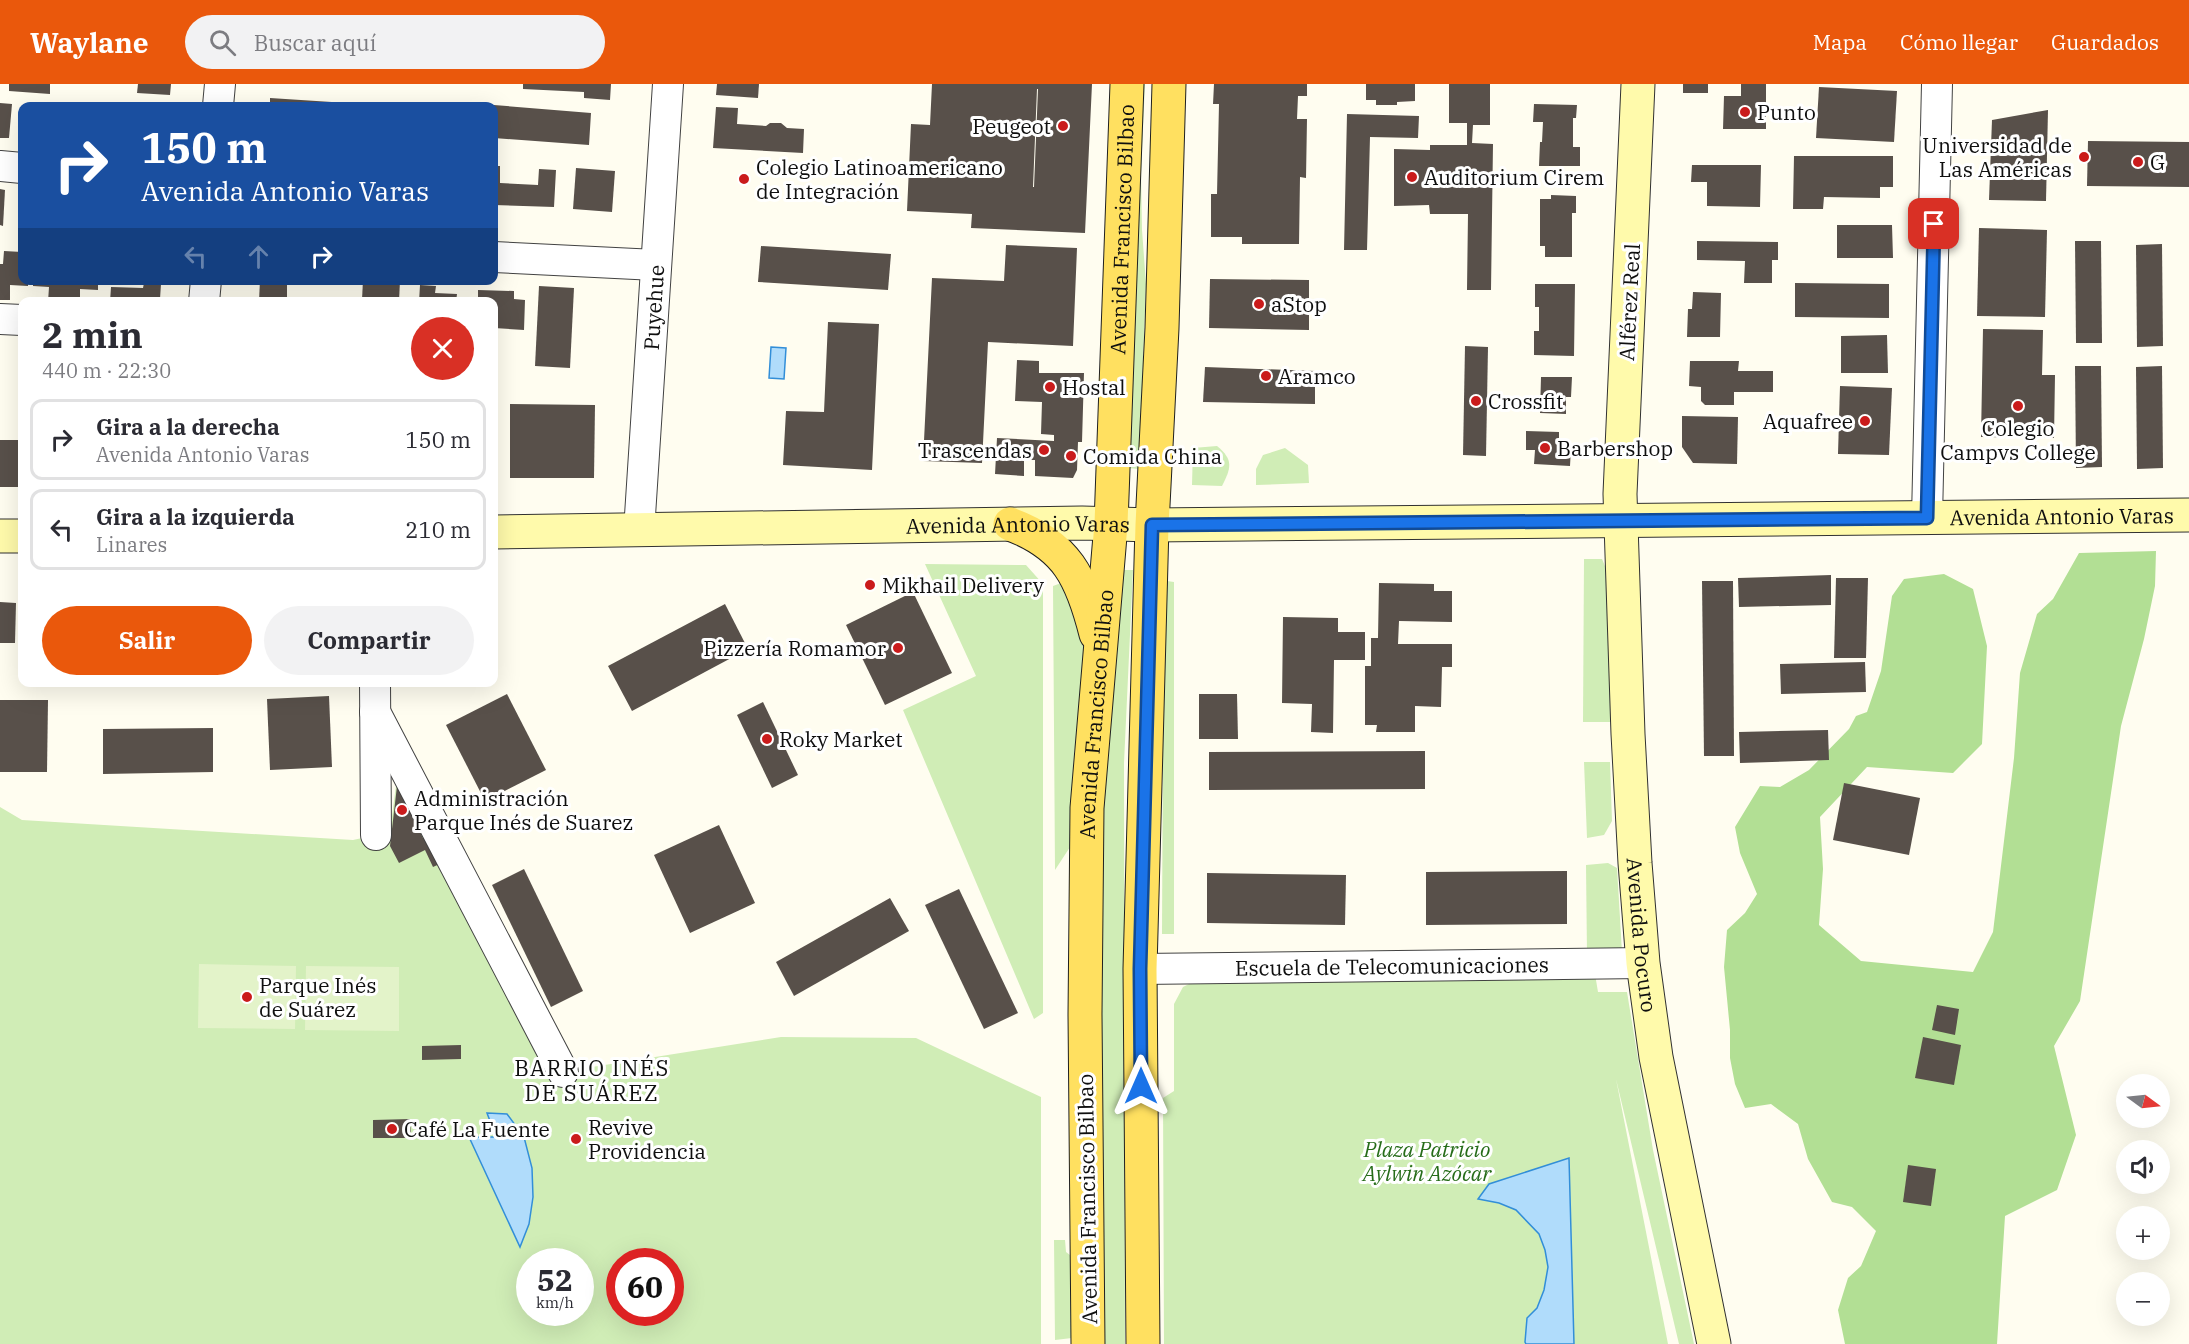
<!DOCTYPE html>
<html lang="es">
<meta charset="utf-8">
<style>
body{margin:0;font-family:"IBM Plex Serif",serif;background:#f2f2f3;color:#2b2b33;height:100vh;display:flex;flex-direction:column;font-size:22px;white-space:nowrap}
*{box-sizing:border-box;margin:0}
p{font-size:20px;color:#7c7c81}
.icon{flex:none;width:33px;height:33px;fill:none;stroke:currentColor;stroke-width:2;stroke-linecap:round;stroke-linejoin:round}
.map{position:relative;flex:1;overflow:hidden}
.drawer{position:absolute;left:18px;top:213px;width:480px;height:390px;display:flex;flex-direction:column;background:#fff;border-radius:12px;box-shadow:0 6px 24px #0002}
.drawer>*{flex:none}
.top-card{position:absolute;left:18px;top:18px;width:480px;height:183px;border-radius:12px;box-shadow:0 6px 24px #0002;background:#1a4fa0;color:#fff;overflow:hidden}
.needle{width:39px;rotate:105deg}
.buttons{position:absolute;left:2116px;top:990px;display:grid;gap:12px}
.buttons a{display:grid;place-items:center;width:54px;height:54px;border-radius:50%;background:#fff;box-shadow:0 6px 24px #0002;font-size:30px}
.speed{position:absolute;left:516px;top:1164px;display:flex;gap:12px;font-size:30px;font-weight:700;text-align:center}
.speed>*{display:grid;place-content:center;width:78px;height:78px;border-radius:50%;background:#fff;box-shadow:0 6px 24px #0002;line-height:1}
.speed small{font-size:15px;font-weight:400}
.speed .limit{border:9px solid #d22;background:#fff;color:#111}
.pin{position:absolute;display:grid;place-items:center;width:51px;height:51px;color:#fff;margin:-26px;border-radius:12px;box-shadow:0 3px 9px #0006}
.me{position:absolute;width:66px;margin:-33px;rotate:0deg;stroke-linejoin:round;filter:drop-shadow(0 0 4px #0008)}
.turn{display:flex;align-items:center;gap:21px;height:126px;padding:0 24px;font-size:27px}
.turn .icon{width:78px;height:78px;stroke-width:2.5}
.turn b{display:block;font-size:42px;line-height:51px}
.lanes{display:flex;align-items:center;height:57px;padding:0 24px;background:#0003;justify-content:center;gap:30px;direction:ltr}
.lanes .off{opacity:.35}
.round{display:grid;place-items:center;flex:none;width:63px;height:63px;border-radius:32px;background:#f2f2f3}
.headline{display:flex;align-items:center;justify-content:space-between;height:102px;padding:0 24px}
h1{font-size:36px;font-weight:800;line-height:45px}
.primary-button{display:flex;gap:12px;margin-top:auto;padding:12px 24px}
.primary-button a{flex:1;height:69px;border-radius:36px;background:#ea580c;color:#fff;font-size:24px;font-weight:800;line-height:69px;text-align:center}
.primary-button a+a{background:#f2f2f3;color:#2b2b33}
ul{padding:0;list-style:none}
li{display:flex;align-items:center;gap:18px;height:81px;margin:0 12px 9px;padding:0 12px;border:3px solid #e1e1e2;border-radius:12px}
li div{flex:1}
li b{display:block;font-size:22px}
li em{font-style:normal}
header{display:flex;align-items:center;gap:36px;box-sizing:border-box;height:84px;padding:0 30px;background:#ea580c;color:#fff}
header strong{font-size:28px}
nav{display:flex;gap:33px;margin-inline-start:auto;font-size:21px}
.search{width:420px;height:54px;background:#f2f2f3;display:flex;align-items:center;gap:15px;box-sizing:border-box;padding:0 21px;border-radius:33px;color:#7c7c81;font-size:22px}
.map>svg:first-child{display:block}
.green{fill:#d0edb6;fill-rule:evenodd}
.forest{fill:#b2df94}
.pitch{fill:#e3f3c9}
.water{fill:#b0dcfb;stroke:#328ed8;stroke-width:1.5}
.building{fill:#58504a;fill-rule:evenodd}
.lines{fill:none;stroke-linecap:round;stroke-linejoin:round}
.street-casing{stroke:#424242;stroke-width:32}
.secondary-casing{stroke:#313131;stroke-width:35}
.primary-casing{stroke:#202020;stroke-width:35}
.street{stroke:#fff;stroke-width:30}
.secondary{stroke:#fffaab;stroke-width:33}
.primary{stroke:#ffe060;stroke-width:33}
.route-casing{stroke:#114b97;stroke-width:15}
.route{stroke:#1a73e8;stroke-width:10}
.poi-dot{fill:#ca1b1b;stroke:#fff;stroke-width:2}
.labels{text-anchor:middle;dominant-baseline:central;stroke-width:6;stroke-linejoin:round;paint-order:stroke}
.poi-label{font-size:21px;fill:#0f0f0f;stroke:#fff;text-anchor:start}
.street-label{font-size:21px;fill:#0f0f0f;stroke:#fff}
.park-label{font-size:21px;font-style:italic;fill:#266c19;stroke:#fff}
.neighbourhood-label{font-size:22px;letter-spacing:1.5px;fill:#0f0f0f;stroke:#fff}
</style>
<header>
<strong>Waylane</strong>
<div class="search"><svg class="icon" aria-label="search" viewBox="0 0 24 24"><circle cx="10" cy="10" r="6"/><path d="M15 15l6 6"/></svg>Buscar aquí</div>
<nav><a>Mapa</a><a>Cómo llegar</a><a>Guardados</a></nav>
</header>
<div class="map">
<svg width="2189" height="1260" viewBox="0 0 2189 1260">
<rect width="100%" height="100%" fill="#fffdf0"/>
<g class="green">
<polygon points="1142,0 1145,0 1141,89 1142,146 1146,200 1139,385 1127,384"/>
<path d="M1217,362c17,14 14,22 5,40l-30,-1 1,-37z"/>
<polygon points="1285,364 1308,381 1309,399 1256,401 1256,385 1263,371"/>
<polygon points="1584,475 1602,475 1607,487 1611,638 1583,638"/>
<polygon points="925,480 1026,481 1043,500 1043,929 1034,935 903,626 976,592"/>
<polygon points="1117,486 1133,486 1124,679 1125,1260 1095,1260 1094,869"/>
<polygon points="1167,497 1174,498 1174,850 1162,850 1163,648"/>
<polygon points="1064,498 1084,558 1085,576 1074,671 1072,760 1055,786 1053,502"/>
<polygon points="1584,678 1610,678 1612,737 1604,751 1587,754"/>
<path d="M398,686l156,303 227,-36 135,1 125,59v247h-1041v-537l22,13 331,20 37,-8zM530,1178h50v50h-50zM620,1178h50v50h-50z"/>
<polygon points="1608,779 1617,784 1622,868 1587,871 1586,781"/>
<polygon points="1595,890 1598,908 1627,908 1653,1066 1694,1260 1679,1260 1616,995 1668,1260 1164,1260 1163,1014 1174,1007 1174,920 1183,903 1191,899"/>
<polygon points="1054,1156 1065,1156 1066,1168 1074,1174 1072,1254 1055,1256"/>
</g>
<polygon class="forest" points="2156,467 2155,502 2144,555 2121,642 2080,917 2054,962 2076,1051 2057,1106 2005,1132 1997,1260 1845,1260 1838,1226 1848,1194 1861,1182 1876,1147 1852,1123 1832,1118 1808,1075 1798,1040 1771,1020 1745,1024 1735,1000 1730,974 1730,946 1724,883 1727,846 1745,829 1757,810 1740,769 1735,743 1760,702 1780,703 1809,686 1849,645 1856,632 1867,628 1881,587 1892,512 1904,495 1944,490 1973,505 1987,562 1982,660 1953,689 1867,683 1820,733 1823,785 1819,841 1861,877 1973,888 1993,848 2014,674 2020,589 2037,530 2053,515 2079,469"/>
<g class="pitch">
<polygon points="199,880 296,882 295,945 198,944"/>
<polygon points="306,882 399,883 399,947 305,946"/>
</g>
<g class="water">
<polygon points="771,263 786,264 784,295 769,294"/>
<polygon points="487,1029 507,1030 524,1053 532,1084 533,1113 529,1140 520,1163 469,1053 496,1053"/>
<polygon points="1569,1074 1574,1260 1526,1260 1525,1258 1527,1234 1537,1224 1544,1206 1548,1183 1545,1166 1539,1150 1516,1126 1499,1119 1478,1115 1489,1100"/>
</g>
<g class="building">
<polygon points="9,0 50,0 50,10 9,7"/>
<polygon points="138,0 171,0 170,11 137,9"/>
<polygon points="523,0 611,0 610,16 584,14 584,8 523,5"/>
<polygon points="717,0 759,0 758,14 716,11"/>
<path d="M932,0h160l-7,149 -114,-5 1,-14 -65,-3 4,-87 19,1zM1037,5h1l-4,98h-1z"/>
<polygon points="1214,0 1307,0 1307,12 1298,12 1297,35 1307,35 1306,94 1300,93 1299,160 1242,160 1242,153 1211,153 1211,110 1217,110 1219,20 1213,20"/>
<polygon points="1366,0 1415,0 1415,17 1397,18 1397,21 1376,21 1376,16 1366,16"/>
<polygon points="1449,0 1490,0 1490,41 1473,41 1472,59 1493,60 1491,206 1467,206 1468,130 1430,130 1429,121 1394,122 1394,65 1430,66 1430,61 1467,61 1467,39 1449,39"/>
<rect x="1683" y="0" width="25" height="9"/>
<polygon points="1741,0 1766,0 1766,45 1723,45 1724,12 1741,12"/>
<polygon points="1819,3 1897,7 1894,58 1816,54"/>
<polygon points="270,14 347,19 347,22 270,22"/>
<polygon points="0,19 12,20 9,54 0,54"/>
<polygon points="1534,20 1577,21 1576,34 1573,34 1573,63 1580,63 1580,82 1539,82 1540,58 1542,58 1543,38 1533,38"/>
<polygon points="494,21 591,29 589,61 494,54"/>
<polygon points="716,23 738,24 737,40 766,42 770,39 781,39 787,44 804,45 803,69 713,64"/>
<polygon points="2048,26 2046,117 1989,116 1992,36"/>
<polygon points="1347,30 1419,32 1418,54 1370,53 1367,166 1344,166"/>
<polygon points="2088,57 2189,58 2189,103 2087,102"/>
<polygon points="1794,72 1893,72 1893,103 1880,103 1880,114 1824,113 1823,125 1793,125"/>
<polygon points="1692,81 1761,81 1760,123 1707,122 1707,98 1691,98"/>
<polygon points="494,82 500,82 500,99 538,101 539,85 556,86 554,123 494,121"/>
<polygon points="576,84 615,87 612,128 573,125"/>
<polygon points="0,105 5,106 3,142 0,141"/>
<polygon points="1551,111 1576,112 1576,129 1572,129 1572,173 1545,173 1545,162 1540,162 1540,115 1551,115"/>
<polygon points="1837,141 1892,141 1893,174 1837,174"/>
<polygon points="1979,144 2047,146 2045,233 1977,232"/>
<polygon points="1697,157 1778,158 1778,176 1772,176 1772,199 1744,199 1745,177 1697,176"/>
<polygon points="2075,157 2101,157 2102,259 2076,259"/>
<polygon points="2162,160 2163,262 2137,263 2136,161"/>
<polygon points="1006,161 1077,164 1073,262 988,258 982,379 923,377 932,194 1004,197"/>
<polygon points="761,162 891,170 888,206 758,198"/>
<polygon points="4,167 22,168 22,196 28,196 28,202 10,201 10,216 0,216 0,180 3,180"/>
<polygon points="1210,195 1309,196 1309,246 1209,244"/>
<polygon points="33,196 98,196 98,206 80,205 80,218 48,218 49,203 33,202"/>
<polygon points="260,196 287,196 287,218 259,217"/>
<polygon points="363,196 400,196 399,218 362,216"/>
<polygon points="144,199 161,200 160,215 145,215 145,218 110,218 111,203 143,204"/>
<polygon points="1795,199 1889,200 1889,234 1795,233"/>
<polygon points="1535,200 1575,200 1574,272 1534,271 1534,247 1539,247 1539,223 1535,223"/>
<polygon points="420,201 436,202 435,209 457,210 456,218 419,218"/>
<polygon points="539,202 574,204 570,284 535,282"/>
<polygon points="478,206 514,207 514,215 525,216 524,246 494,244 494,218 478,218"/>
<polygon points="1693,208 1721,209 1720,253 1687,253 1688,225 1692,225"/>
<polygon points="828,238 879,240 872,386 783,381 786,327 824,328"/>
<polygon points="1983,245 2043,246 2042,291 2055,291 2054,354 1981,353"/>
<polygon points="1887,251 1888,289 1841,289 1841,252"/>
<polygon points="1465,262 1488,263 1486,372 1463,371"/>
<polygon points="1017,276 1039,277 1039,289 1084,289 1082,358 1078,358 1077,386 1073,394 1035,392 1035,376 1024,376 1024,392 995,390 997,354 1054,357 1054,351 1041,350 1042,318 1015,317"/>
<polygon points="1690,277 1739,277 1738,287 1773,287 1773,308 1734,308 1734,321 1705,321 1701,317 1701,303 1689,302"/>
<polygon points="2075,282 2101,282 2102,383 2076,384"/>
<polygon points="2162,282 2163,384 2137,385 2136,283"/>
<polygon points="1205,283 1315,287 1315,320 1203,318"/>
<polygon points="1541,293 1572,293 1571,313 1566,313 1566,330 1540,329"/>
<polygon points="1840,302 1892,304 1889,371 1838,370"/>
<polygon points="510,320 595,321 594,394 510,394"/>
<polygon points="1682,332 1738,333 1737,380 1693,379 1682,363"/>
<polygon points="1526,347 1559,348 1559,364 1571,364 1570,382 1534,380 1535,366 1526,366"/>
<rect x="0" y="356" width="22" height="47"/>
<polygon points="1831,491 1831,521 1739,523 1738,494"/>
<polygon points="1836,494 1868,494 1866,574 1834,574"/>
<polygon points="1702,497 1733,497 1734,672 1704,672"/>
<polygon points="1379,499 1434,500 1434,507 1452,507 1452,538 1399,537 1398,560 1452,560 1452,583 1442,583 1441,623 1415,622 1415,648 1376,648 1377,641 1365,641 1365,582 1371,582 1371,554 1378,554"/>
<polygon points="913,508 952,589 885,621 846,541"/>
<polygon points="0,518 16,519 15,559 0,559"/>
<polygon points="725,520 748,565 632,627 608,582"/>
<polygon points="1283,533 1338,534 1338,548 1365,548 1365,576 1334,576 1333,649 1311,648 1312,620 1282,619"/>
<polygon points="1865,578 1866,608 1781,610 1780,580"/>
<polygon points="507,610 546,686 485,717 446,641"/>
<polygon points="1199,610 1237,610 1238,655 1199,655"/>
<polygon points="329,612 332,683 270,686 267,615"/>
<polygon points="0,616 48,616 47,688 0,688"/>
<polygon points="763,618 798,691 772,704 737,631"/>
<polygon points="213,644 213,688 103,690 103,645"/>
<polygon points="1828,646 1829,676 1740,679 1739,648"/>
<polygon points="1425,667 1425,705 1209,706 1209,668"/>
<polygon points="1844,699 1920,714 1909,771 1833,756"/>
<polygon points="397,702 423,754 430,750 444,778 433,783 425,766 399,779 390,762"/>
<polygon points="719,741 755,819 690,849 654,771"/>
<polygon points="524,785 583,907 551,923 492,801"/>
<polygon points="1567,787 1567,840 1426,841 1426,788"/>
<polygon points="1207,789 1346,791 1345,841 1207,839"/>
<polygon points="959,805 1018,929 984,945 925,821"/>
<polygon points="890,814 909,847 794,912 776,878"/>
<polygon points="1937,921 1959,925 1955,951 1932,946"/>
<polygon points="1923,953 1961,961 1954,1001 1915,994"/>
<polygon points="461,961 461,975 422,976 422,962"/>
<polygon points="410,1035 411,1054 373,1054 373,1036"/>
<polygon points="1908,1081 1936,1085 1931,1122 1903,1118"/>
</g>
<g class="lines">
<defs>
<g id="street">
<polyline points="218,22 220,0"/>
<polyline points="0,82 22,84"/>
<polyline points="494,173 656,181"/>
<polyline points="204,218 206,196"/>
<polyline points="0,235 22,236"/>
<polyline points="1927,434 1937,0"/>
<path id="s1" d="M639,447l29,-447"/>
<polyline points="375,598 376,751"/>
<polyline points="375,628 563,988"/>
<path id="s2" d="M1140,885l503,-6"/>
</g>
<g id="secondary">
<path id="s3" d="M1638,0l-18,410 8,240 7,129 8,100 13,94 58,287"/>
<path id="s4" d="M494,448l588,-9 70,2 1037,-10"/>
<polyline points="0,452 22,452"/>
</g>
<g id="primary">
<path d="M1010,440c57,21 72,54 86,110"/>
<path id="s5" d="M1088,1260l-3,-330 2,-206 24,-284 16,-440"/>
<polyline points="1143,1260 1140,885 1152,441 1162,244 1169,0"/>
</g>
</defs>
<use href="#street" class="street-casing"/>
<use href="#secondary" class="secondary-casing"/>
<use href="#primary" class="primary-casing"/>
<use href="#street" class="street"/>
<use href="#secondary" class="secondary"/>
<use href="#primary" class="primary"/>
</g>
<g class="lines">
<defs>
<polyline id="route" points="1141,1002 1140,885 1152,441 1927,434 1934,140"/>
</defs>
<use href="#route" class="route-casing"/>
<use href="#route" class="route"/>
</g>
<g class="poi-dot">
<circle cx="1745" cy="28" r="6"/>
<circle cx="1063" cy="42" r="6"/>
<circle cx="2084" cy="73" r="6"/>
<circle cx="2138" cy="78" r="6"/>
<circle cx="1412" cy="93" r="6"/>
<circle cx="744" cy="95" r="6"/>
<circle cx="1259" cy="220" r="6"/>
<circle cx="1266" cy="292" r="6"/>
<circle cx="1050" cy="303" r="6"/>
<circle cx="1476" cy="317" r="6"/>
<circle cx="2018" cy="322" r="6"/>
<circle cx="1865" cy="337" r="6"/>
<circle cx="1545" cy="364" r="6"/>
<circle cx="1044" cy="366" r="6"/>
<circle cx="1071" cy="372" r="6"/>
<circle cx="870" cy="501" r="6"/>
<circle cx="898" cy="564" r="6"/>
<circle cx="767" cy="655" r="6"/>
<circle cx="402" cy="726" r="6"/>
<circle cx="247" cy="913" r="6"/>
<circle cx="392" cy="1045" r="6"/>
<circle cx="576" cy="1055" r="6"/>
</g>
<g class="labels">
<g class="poi-label">
<text x="1757" y="28">Punto</text>
<text x="1051" y="42" text-anchor="end">Peugeot</text>
<text x="2072" y="61" text-anchor="end">Universidad de<tspan x="2072" dy="24">Las Américas</tspan></text>
<text x="2150" y="78">G</text>
<text x="756" y="83">Colegio Latinoamericano<tspan x="756" dy="24">de Integración</tspan></text>
<text x="1424" y="93">Auditorium Cirem</text>
<text x="1271" y="220">aStop</text>
<text x="1278" y="292">Aramco</text>
<text x="1062" y="303">Hostal</text>
<text x="1488" y="317">Crossfit</text>
<text x="1853" y="337" text-anchor="end">Aquafree</text>
<text x="2018" y="344" text-anchor="middle">Colegio<tspan x="2018" dy="24">Campvs College</tspan></text>
<text x="1557" y="364">Barbershop</text>
<text x="1032" y="366" text-anchor="end">Trascendas</text>
<text x="1083" y="372">Comida China</text>
<text x="882" y="501">Mikhail Delivery</text>
<text x="886" y="564" text-anchor="end">Pizzería Romamor</text>
<text x="779" y="655">Roky Market</text>
<text x="414" y="714">Administración<tspan x="414" dy="24">Parque Inés de Suarez</tspan></text>
<text x="259" y="901">Parque Inés<tspan x="259" dy="24">de Suárez</tspan></text>
<text x="588" y="1043">Revive<tspan x="588" dy="24">Providencia</tspan></text>
<text x="404" y="1045">Café La Fuente</text>
</g>
<g class="street-label">
<text stroke="none"><textPath href="#s5" startOffset="1116">Avenida Francisco Bilbao</textPath></text>
<text transform="translate(1629 218) rotate(-87)">Alférez Real</text>
<text stroke="none"><textPath href="#s1" startOffset="224">Puyehue</textPath></text>
<text stroke="none"><textPath href="#s4" startOffset="1568">Avenida Antonio Varas</textPath></text>
<text stroke="none"><textPath href="#s4" startOffset="524">Avenida Antonio Varas</textPath></text>
<text stroke="none"><textPath href="#s5" startOffset="630">Avenida Francisco Bilbao</textPath></text>
<text stroke="none"><textPath href="#s3" startOffset="852">Avenida Pocuro</textPath></text>
<text stroke="none"><textPath href="#s2" startOffset="252">Escuela de Telecomunicaciones</textPath></text>
<text transform="translate(1087 1115) rotate(-91)">Avenida Francisco Bilbao</text>
</g>
<g class="park-label">
<text x="1427" y="1065">Plaza Patricio<tspan x="1427" dy="24">Aylwin Azócar</tspan></text>
</g>
<g class="neighbourhood-label">
<text x="592" y="983">BARRIO INÉS<tspan x="592" dy="25">DE SUÁREZ</tspan></text>
</g>
</g>
</svg>
<div class="buttons">
<a><svg class="needle" viewBox="-14 -14 28 28"><path d="M0-13l5 13h-10z" fill="#e53935"/><path d="M0 13l5-13h-10z" fill="#7c7c81"/></svg></a>
<a><svg class="icon" aria-label="sound" viewBox="0 0 24 24"><path d="M4 9h4l5-4v14l-5-4H4zM17 9q2 3 0 6"/></svg></a>
<a>+</a>
<a>−</a>
</div>
<div class="speed"><div>52<small>km/h</small></div><div class="limit">60</div></div>
<div class="pin" style="left:1934px;top:140px;background:#d93025"><svg class="icon" aria-label="arrive" viewBox="0 0 24 24"><path d="M6 21V4h12l-3 4 3 4H6"/></svg></div>
<svg class="me" style="left:1141px;top:1002px" viewBox="-20 -20 40 40"><path d="M0-17L14 15 0 8-14 15z" fill="#1a73e8" stroke="#fff" stroke-width="4"/></svg>
<div class="top-card">
<div class="turn"><svg class="icon" aria-label="right" viewBox="0 0 24 24"><path d="M7 20v-9h11M14 6l5 5-5 5"/></svg><div><b>150 m</b>Avenida Antonio Varas</div></div>
<div class="lanes"><svg class="icon off" aria-label="left" viewBox="0 0 24 24"><path d="M17 20v-9H6M10 6l-5 5 5 5"/></svg><svg class="icon off" aria-label="ahead" viewBox="0 0 24 24"><path d="M12 20V5M6 11l6-6 6 6"/></svg><svg class="icon" aria-label="right" viewBox="0 0 24 24"><path d="M7 20v-9h11M14 6l5 5-5 5"/></svg></div>
</div>
<section class="drawer">
<div class="headline"><div><h1>2 min</h1><p>440 m · 22:30</p></div><a class="round" style="background:#d93025;color:#fff"><svg class="icon" aria-label="close" viewBox="0 0 24 24"><path d="M6 6l12 12M18 6L6 18"/></svg></a></div>
<ul>
<li><svg class="icon" aria-label="right" viewBox="0 0 24 24"><path d="M7 20v-9h11M14 6l5 5-5 5"/></svg><div><b>Gira a la derecha</b><p>Avenida Antonio Varas</p></div><em>150 m</em></li>
<li><svg class="icon" aria-label="left" viewBox="0 0 24 24"><path d="M17 20v-9H6M10 6l-5 5 5 5"/></svg><div><b>Gira a la izquierda</b><p>Linares</p></div><em>210 m</em></li>
</ul>
<div class="primary-button"><a>Salir</a><a>Compartir</a></div>
</section>
</div>
